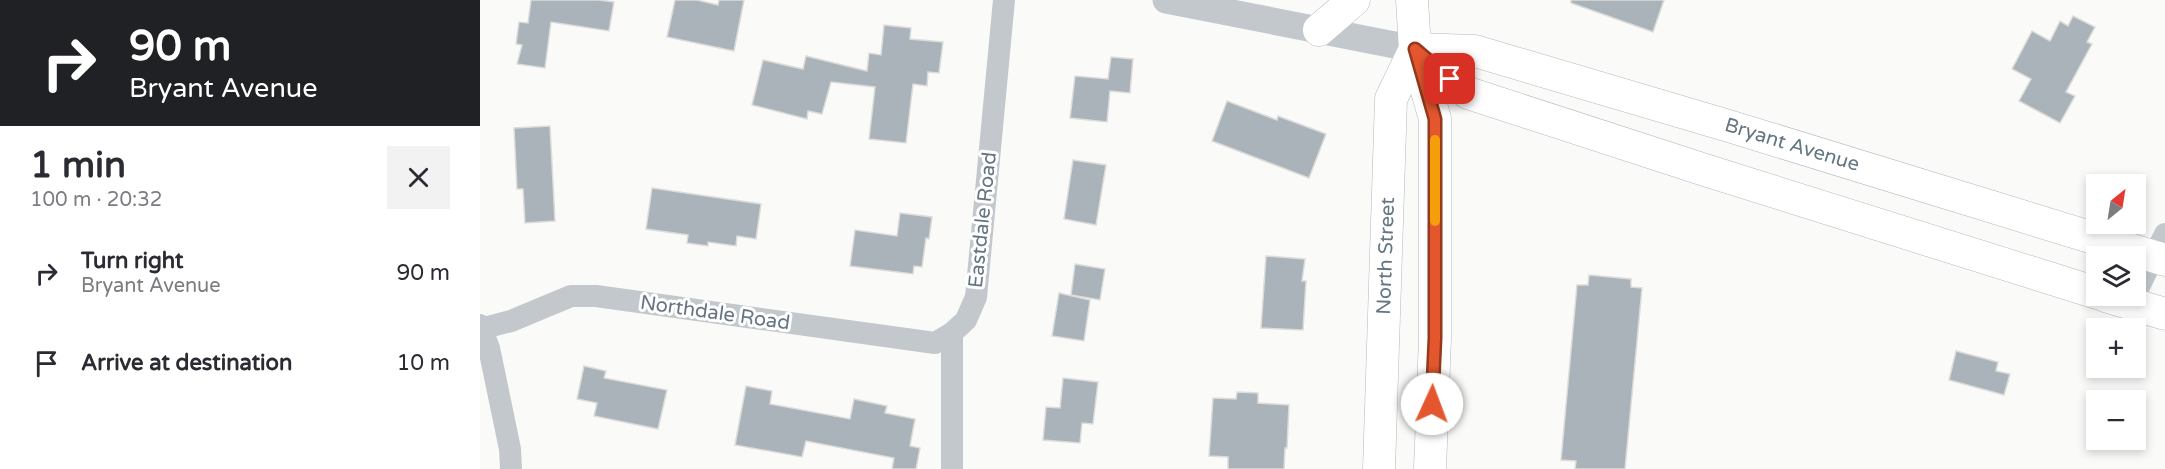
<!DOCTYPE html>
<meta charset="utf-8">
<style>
body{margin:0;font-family:"Varela Round",sans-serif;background:#f2f2f3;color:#2b2b33;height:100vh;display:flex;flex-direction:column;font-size:22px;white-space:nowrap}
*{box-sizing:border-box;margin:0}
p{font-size:20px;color:#7c7c81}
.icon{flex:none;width:33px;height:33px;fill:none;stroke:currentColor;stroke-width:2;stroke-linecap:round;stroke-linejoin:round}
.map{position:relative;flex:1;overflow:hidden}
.drawer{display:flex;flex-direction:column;background:#fff;width:480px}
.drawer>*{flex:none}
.top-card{background:#202124;color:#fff;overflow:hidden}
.needle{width:39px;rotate:30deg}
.tools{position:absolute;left:1606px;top:174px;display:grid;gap:12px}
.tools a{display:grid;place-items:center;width:60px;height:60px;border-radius:0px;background:#fff;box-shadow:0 3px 9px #0003;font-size:30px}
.pin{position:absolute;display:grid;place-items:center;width:51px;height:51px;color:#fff;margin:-26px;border-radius:12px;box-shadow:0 3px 9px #0006}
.me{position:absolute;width:66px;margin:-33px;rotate:2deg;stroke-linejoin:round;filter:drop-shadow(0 0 4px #0008)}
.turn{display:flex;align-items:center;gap:21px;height:126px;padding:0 30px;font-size:27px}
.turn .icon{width:78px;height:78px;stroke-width:2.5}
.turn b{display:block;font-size:42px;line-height:51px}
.round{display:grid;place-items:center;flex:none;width:63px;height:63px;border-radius:0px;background:#f2f2f3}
.headline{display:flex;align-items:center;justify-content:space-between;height:102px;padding:0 30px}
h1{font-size:36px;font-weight:700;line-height:45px}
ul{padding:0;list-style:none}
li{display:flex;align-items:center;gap:18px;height:90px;padding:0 30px}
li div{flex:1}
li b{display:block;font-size:22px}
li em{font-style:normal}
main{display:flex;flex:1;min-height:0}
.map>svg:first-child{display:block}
.building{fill:#aab3b9;stroke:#dcdcda;stroke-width:1.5}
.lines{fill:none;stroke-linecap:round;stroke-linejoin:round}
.secondary-casing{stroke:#b3babf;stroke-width:33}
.minor{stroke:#c3c8cc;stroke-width:22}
.tertiary{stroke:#c3c8cc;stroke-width:27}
.secondary{stroke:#fff;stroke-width:32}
.route-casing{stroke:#94391e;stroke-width:15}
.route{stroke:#e4572e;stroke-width:10}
.slow{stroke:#f59e0b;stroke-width:10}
.labels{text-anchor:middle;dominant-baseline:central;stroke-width:6;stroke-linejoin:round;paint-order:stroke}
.street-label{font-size:20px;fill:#657683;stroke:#fff}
</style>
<main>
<section class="drawer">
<div class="top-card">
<div class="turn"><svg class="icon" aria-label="right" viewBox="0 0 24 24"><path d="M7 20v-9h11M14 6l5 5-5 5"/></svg><div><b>90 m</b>Bryant Avenue</div></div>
</div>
<div class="headline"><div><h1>1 min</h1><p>100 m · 20:32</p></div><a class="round"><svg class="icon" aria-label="close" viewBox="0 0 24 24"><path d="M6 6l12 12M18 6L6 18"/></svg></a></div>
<ul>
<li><svg class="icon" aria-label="right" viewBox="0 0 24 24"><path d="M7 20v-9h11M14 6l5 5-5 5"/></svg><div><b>Turn right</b><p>Bryant Avenue</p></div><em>90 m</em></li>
<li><svg class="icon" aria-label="arrive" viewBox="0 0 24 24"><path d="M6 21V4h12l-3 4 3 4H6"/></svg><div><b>Arrive at destination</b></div><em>10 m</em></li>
</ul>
</section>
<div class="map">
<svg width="1685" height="469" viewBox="0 0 1685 469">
<rect width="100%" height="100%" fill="#fafaf8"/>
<g class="building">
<polygon points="51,0 119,0 134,2 129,31 71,22 65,68 37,64 42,45 36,44 39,22 48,23"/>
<polygon points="195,0 217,0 238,5 239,0 264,0 254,51 187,37"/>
<polygon points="1091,0 1184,0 1173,32 1091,3"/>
<polygon points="1593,16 1615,27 1607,42 1612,44 1586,92 1595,96 1580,123 1539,101 1551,79 1532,69 1552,31 1570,41 1580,21 1588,26"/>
<polygon points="404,25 431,28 430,39 463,42 459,73 448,72 447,86 433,84 426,143 389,139 395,87 351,82 342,114 328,111 327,119 272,105 283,60 323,69 326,56 387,71 389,53 401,55"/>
<polygon points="631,57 653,59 650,93 630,91 627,122 590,118 595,76 628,79"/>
<polygon points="747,101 797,120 798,116 846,134 829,178 732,141"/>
<polygon points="70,126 75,221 45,223 43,189 37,189 34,128"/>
<polygon points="593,160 626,165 616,225 584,219"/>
<polygon points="172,188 281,204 276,239 257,236 256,246 228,242 228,246 207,243 208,235 166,229"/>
<polygon points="420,213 452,217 449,239 446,238 442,267 434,266 433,274 370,266 375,230 417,236"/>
<polygon points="786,256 825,259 822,281 826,281 823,330 781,328"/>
<polygon points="595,264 625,269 620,300 591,295"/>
<polygon points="1109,275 1151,279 1151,287 1162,288 1145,469 1095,469 1096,461 1081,460 1097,285 1108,285"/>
<polygon points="579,293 610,300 604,341 572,336"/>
<polygon points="1476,351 1518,362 1516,371 1530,374 1524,395 1469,380"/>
<polygon points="104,366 126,371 124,378 187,390 178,429 114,416 117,403 97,399"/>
<polygon points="583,378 618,382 613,424 602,423 600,443 563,440 566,407 580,408"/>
<polygon points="266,386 292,391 290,404 370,419 374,399 407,406 405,413 435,419 430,446 440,448 436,469 412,469 414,458 326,441 322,457 255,445"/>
<polygon points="757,392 778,393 778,403 809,405 807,448 805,448 804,469 748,469 748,457 729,456 733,398 756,399"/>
</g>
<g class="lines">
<defs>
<g id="secondary">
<polyline points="932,0 935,49 955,119 955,338 950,469"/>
<polyline points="839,30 874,0"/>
<polyline points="935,49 995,51 1252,127 1685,260"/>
<polyline points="935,49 988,93 1228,171 1617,293"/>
<polyline points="1625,296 1685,314"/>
<polyline points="899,469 911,99 935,49"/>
</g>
</defs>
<use href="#secondary" class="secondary-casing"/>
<g class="minor">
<polyline points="1656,293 1685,234"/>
<polyline points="0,325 9,348 30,449 31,469"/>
<polyline points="0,329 31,321 91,296 116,296 455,343 472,333"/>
<polyline points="472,469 472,333 486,320 496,297 524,0"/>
</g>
<polyline class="tertiary" points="686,0 935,49"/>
<use href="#secondary" class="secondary"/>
</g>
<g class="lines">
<defs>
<polyline id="route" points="952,404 955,338 955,119 935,49 970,79"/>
</defs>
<use href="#route" class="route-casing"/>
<use href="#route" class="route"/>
<polyline class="slow" points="955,140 955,221"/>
</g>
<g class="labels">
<g class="street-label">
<text transform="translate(1312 145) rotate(17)">Bryant Avenue</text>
<text transform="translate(503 220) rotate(-84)">Eastdale Road</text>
<text transform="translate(906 256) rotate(-88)">North Street</text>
<text transform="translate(235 313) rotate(8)">Northdale Road</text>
</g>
</g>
</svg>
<div class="tools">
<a><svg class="needle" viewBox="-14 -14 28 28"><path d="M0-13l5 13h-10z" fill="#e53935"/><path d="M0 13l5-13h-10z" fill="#7c7c81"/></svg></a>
<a><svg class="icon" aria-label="layers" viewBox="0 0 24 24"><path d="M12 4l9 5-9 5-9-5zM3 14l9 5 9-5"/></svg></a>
<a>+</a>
<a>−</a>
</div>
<div class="pin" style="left:970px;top:79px;background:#d93025"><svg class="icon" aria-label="arrive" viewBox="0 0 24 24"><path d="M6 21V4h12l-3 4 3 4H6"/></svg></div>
<svg class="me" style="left:952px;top:404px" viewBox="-20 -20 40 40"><circle r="19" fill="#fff"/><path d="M0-13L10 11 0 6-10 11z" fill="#e4572e"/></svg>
</div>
</main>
